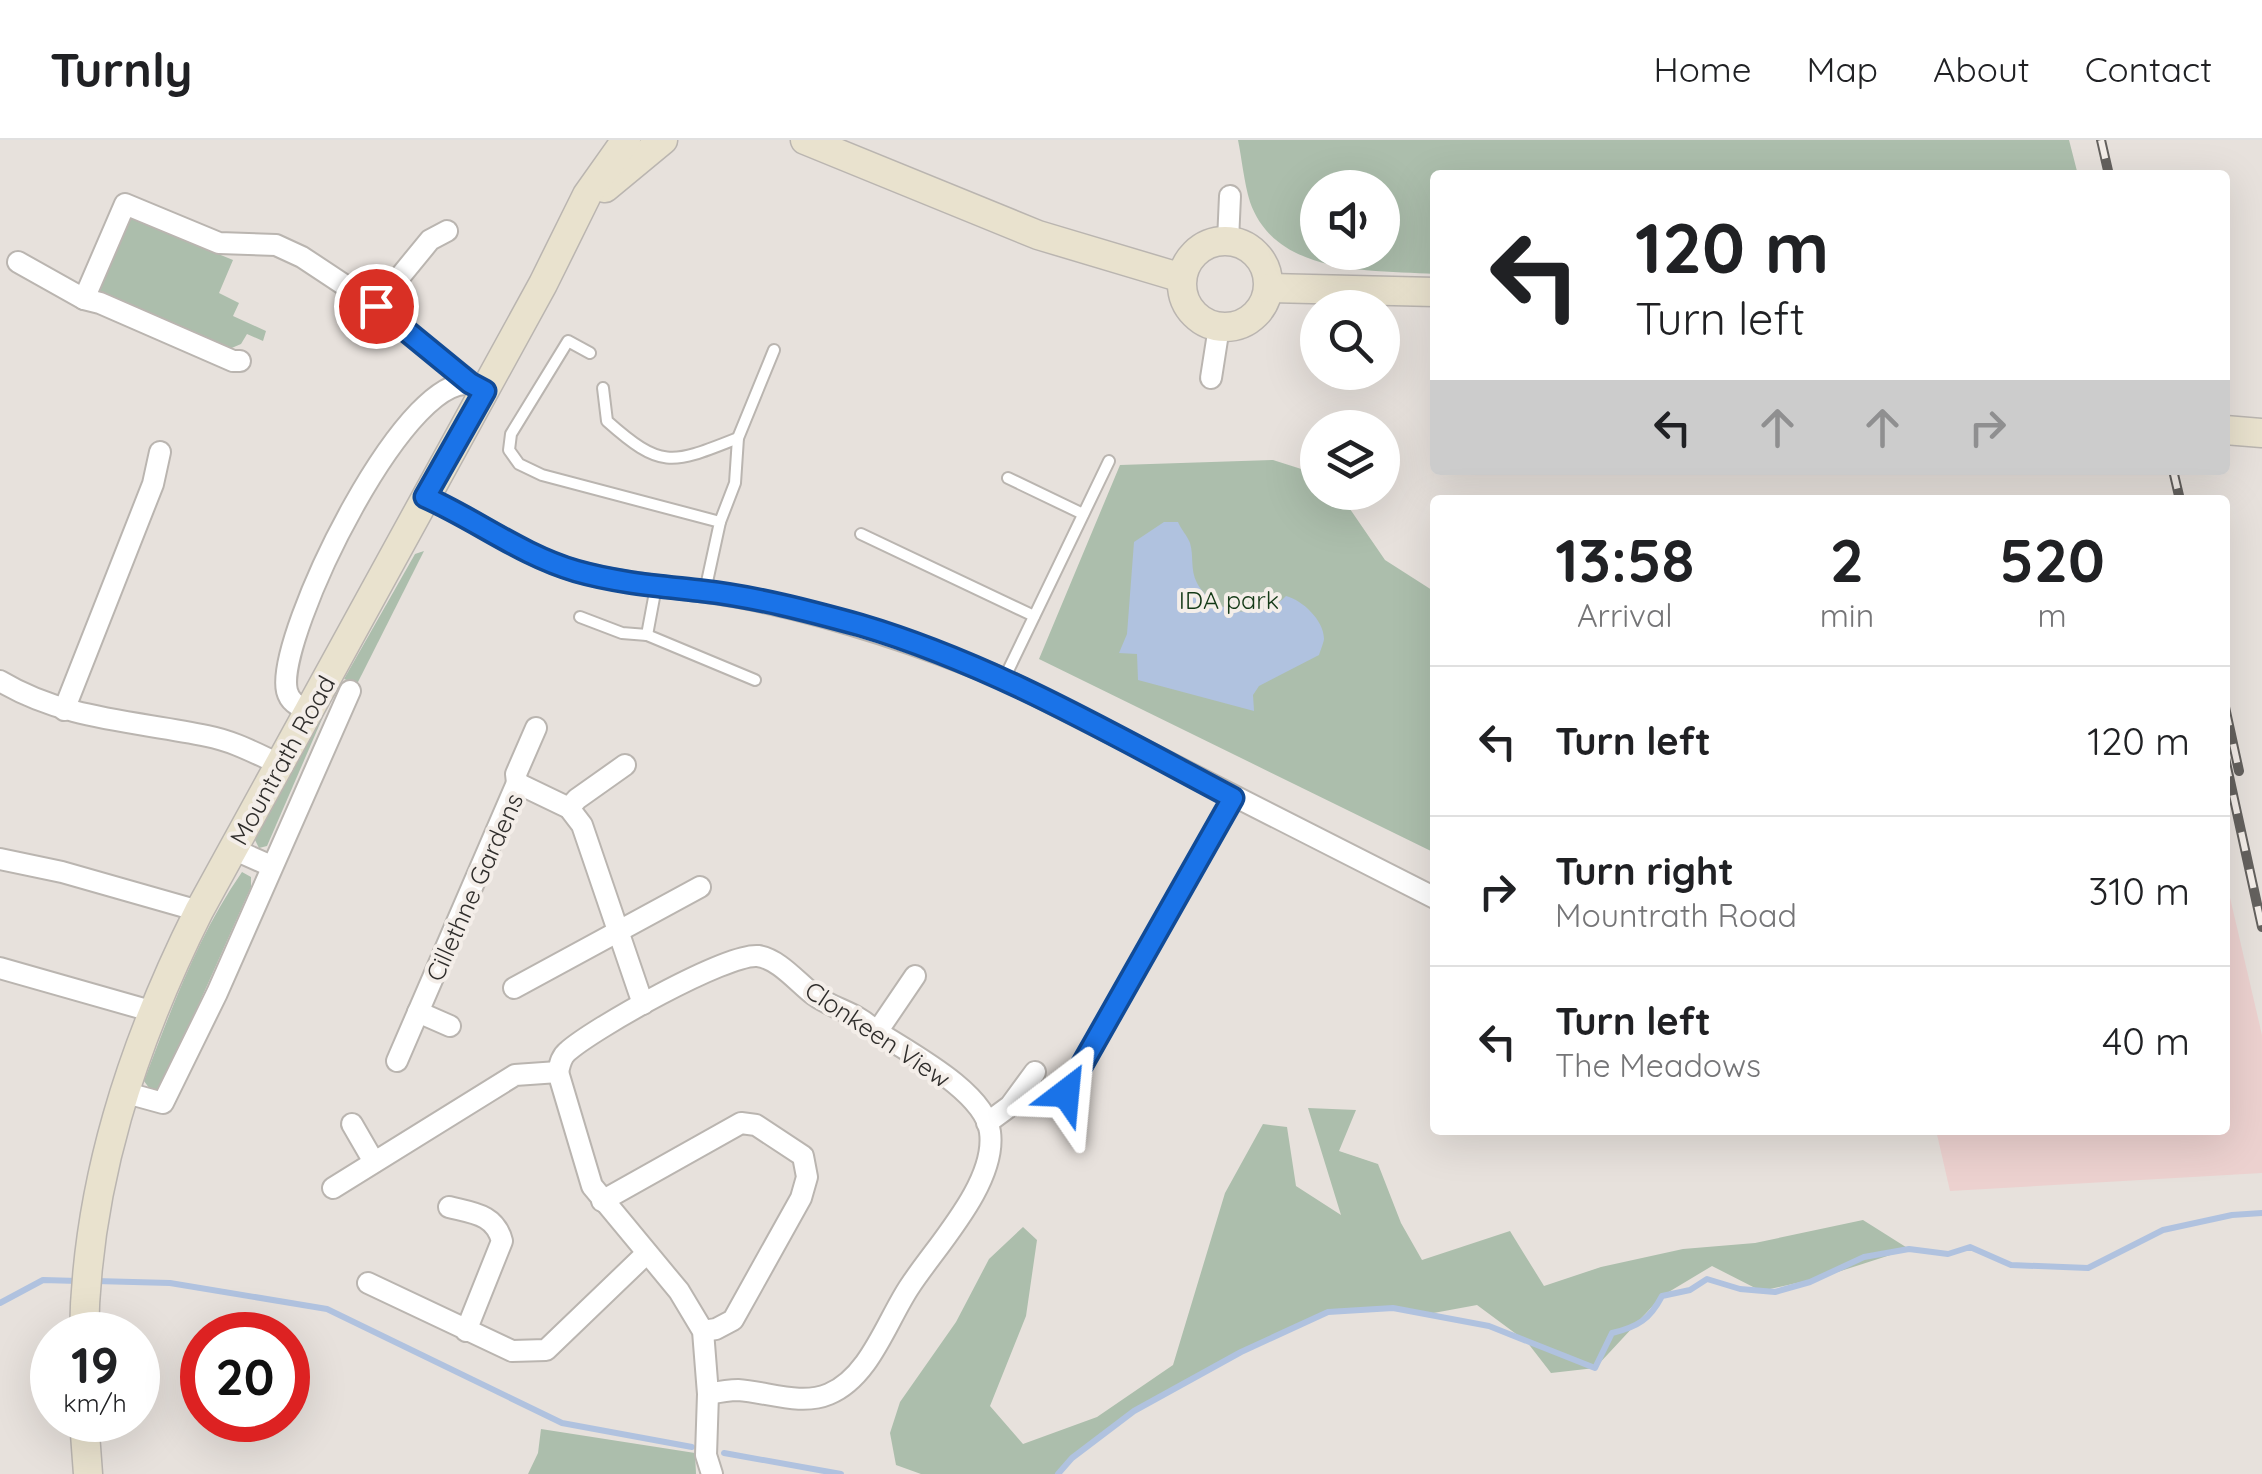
<!DOCTYPE html>
<style>
body{margin:0;font-family:Quicksand,sans-serif;background:#f6f6f6;color:#202124;height:100vh;display:flex;flex-direction:column;font-size:38px;white-space:nowrap}
*{box-sizing:border-box;margin:0}
p{font-size:32px;color:#757577}
.icon{flex:none;width:55px;height:55px;fill:none;stroke:currentColor;stroke-width:2;stroke-linecap:round;stroke-linejoin:round}
.map{position:relative;flex:1;overflow:hidden}
.drawer{position:absolute;left:1430px;top:355px;width:800px;height:640px;display:flex;flex-direction:column;background:#fff;border-radius:10px;box-shadow:0 10px 40px #0002}
.drawer>*{flex:none}
.banner{position:absolute;left:1430px;top:30px;width:800px;height:305px;border-radius:10px;box-shadow:0 10px 40px #0002;background:#fff;color:#202124;overflow:hidden}
.controls{position:absolute;left:1300px;top:30px;display:grid;gap:20px}
.controls a{display:grid;place-items:center;width:100px;height:100px;border-radius:50%;background:#fff;box-shadow:0 10px 40px #0002;font-size:50px}
.speed{position:absolute;left:30px;top:1172px;display:flex;gap:20px;font-size:50px;font-weight:700;text-align:center}
.speed>*{display:grid;place-content:center;width:130px;height:130px;border-radius:50%;background:#fff;box-shadow:0 10px 40px #0002;line-height:1}
.speed small{font-size:25px;font-weight:400}
.speed .limit{border:15px solid #d22;background:#fff;color:#111}
.pin{position:absolute;display:grid;place-items:center;width:85px;height:85px;color:#fff;margin:-42px;border:5px solid #fff;border-radius:50%;box-shadow:0 2px 10px #0007}
.me{position:absolute;width:110px;margin:-55px;rotate:29deg;stroke-linejoin:round;filter:drop-shadow(0 0 8px #0008)}
.turn{display:flex;align-items:center;gap:35px;height:210px;padding:0 40px;font-size:45px}
.turn .icon{width:130px;height:130px;stroke-width:2.5}
.turn b{display:block;font-size:70px;line-height:85px}
.lanes{display:flex;align-items:center;height:95px;padding:0 40px;background:#0003;justify-content:center;gap:50px;direction:ltr}
.lanes .off{opacity:.35}
.eta{display:flex;justify-content:space-evenly;align-items:center;height:170px;text-align:center}
.eta b{font-size:60px;font-weight:700;line-height:70px}
ul{padding:0;list-style:none}
li{display:flex;align-items:center;gap:30px;height:150px;padding:0 40px;border-top:2px solid #e0e0e0}
li div{flex:1}
li b{display:block;font-size:38px}
li em{font-style:normal}
header{display:flex;align-items:center;gap:60px;box-sizing:border-box;height:140px;padding:0 50px;background:#fff;border-bottom:2px solid #e0e0e0}
header strong{font-size:48px}
nav{display:flex;gap:55px;margin-inline-start:auto;font-size:35px}
.map>svg:first-child{display:block}
.commercial{fill:#ecd1cf}
.green{fill:#acbeac;fill-rule:evenodd}
.water{fill:#b0c2df}
.lines{fill:none;stroke-linecap:round;stroke-linejoin:round}
.stream{stroke:#b0c2df;stroke-width:6}
.lane-casing{stroke:#bab5b0;stroke-width:14}
.street-casing{stroke:#bab5b0;stroke-width:24}
.secondary-casing{stroke:#bab5b0;stroke-width:31}
.lane{stroke:#fff;stroke-width:10}
.street{stroke:#fff;stroke-width:20}
.secondary{stroke:#e9e2ce;stroke-width:28}
.rail-casing{stroke:#64615e;stroke-width:10}
.rail{stroke:#f4eee9;stroke-width:6;stroke-dasharray:19;stroke-linecap:butt}
.route-casing{stroke:#114b97;stroke-width:25}
.route{stroke:#1a73e8;stroke-width:18}
.labels{text-anchor:middle;dominant-baseline:central;stroke-width:8;stroke-linejoin:round;paint-order:stroke}
.park-label{font-size:25px;fill:#133916;stroke:#f4eee9}
.street-label{font-size:25px;fill:#2f2d2b;stroke:#f4eee9}
</style>
<header>
<strong>Turnly</strong>
<nav><a>Home</a><a>Map</a><a>About</a><a>Contact</a></nav>
</header>
<div class="map">
<svg width="2262" height="1334" viewBox="0 0 2262 1334">
<rect width="100%" height="100%" fill="#e7e1dc"/>
<polygon class="commercial" points="2225,736 2262,895 2262,1033 1950,1051 1936,990 2225,990"/>
<g class="green">
<path d="M1238,0h831l9,35h-643v99c-63,-4 -159,2 -185,-72 -6,-20 -8,-42 -12,-62zM1318,48h64v64h-64z"/>
<polygon points="135,75 162,84 162,91 233,120 219,153 239,163 233,176 266,191 263,201 247,194 241,204 227,210 100,153 97,147 127,77"/>
<polygon points="1273,320 1317,334 1318,352 1339,353 1385,420 1435,452 1435,713 1039,519 1120,325"/>
<polygon points="424,411 357,544 344,539 415,414"/>
<polygon points="325,572 267,706 259,708 255,700"/>
<path d="M242,732l9,5v10l-90,202 -9,3 -8,-11c27,-71 54,-146 98,-209z"/>
<polygon points="1308,968 1356,970 1339,1011 1378,1024 1401,1083 1422,1120 1510,1091 1544,1146 1601,1127 1683,1109 1755,1103 1863,1080 1909,1109 1819,1138 1761,1151 1712,1126 1662,1156 1595,1228 1551,1233 1527,1202 1477,1165 1428,1174 1377,1169 1328,1172 1227,1220 1134,1271 1056,1334 921,1334 896,1325 890,1293 900,1262 956,1182 989,1119 1023,1087 1037,1100 1026,1176 990,1266 1023,1304 1097,1277 1173,1225 1225,1053 1263,984 1287,987 1296,1046 1341,1075"/>
<polygon points="541,1289 695,1313 696,1334 528,1334 538,1313"/>
</g>
<path class="water" d="M1164,382h14c3,7 10,15 12,21 4,13 0,27 7,40 17,32 65,39 89,13 16,4 38,24 38,43 0,2 -4,13 -5,16l-60,31 -6,9 1,16 -116,-31 -1,-26 -18,-1 8,-19 7,-92z"/>
<g class="lines">
<g class="stream">
<polyline points="96,1141 170,1143 327,1169 562,1283 692,1307"/>
<polyline points="0,1163 43,1140 78,1141"/>
<polyline points="724,1313 841,1334"/>
<path d="M1058,1334l14,-16 62,-47 107,-59 87,-40 65,-4 96,18 106,42 17,-35c26,-6 38,-14 50,-37l28,-6 17,-11 33,10 35,3 35,-10 54,-25 45,-8 39,5 22,-7 41,18 77,3 75,-38 69,-15 30,-2"/>
</g>
<defs>
<g id="lane">
<polyline points="590,213 568,201 511,294 509,310 519,324 542,335 720,382 705,451"/>
<path d="M603,248l4,33c55,49 65,43 131,17"/>
<polyline points="1008,338 1083,374"/>
<polyline points="720,382 735,343 738,298 774,210"/>
<polyline points="861,394 1034,476"/>
<polyline points="580,477 622,493 647,495 755,540"/>
<polyline points="647,495 656,447"/>
<polyline points="1004,539 1109,321"/>
<polyline points="1066,953 1233,657"/>
</g>
<g id="street">
<polyline points="1228,101 1230,56"/>
<polyline points="18,122 84,159 125,64 219,103 276,105 302,117 376,166 470,243"/>
<polyline points="84,159 100,163 233,221 240,221"/>
<polyline points="376,166 430,100 447,91"/>
<polyline points="1211,238 1219,187"/>
<path d="M425,357c52,23 96,58 151,74 57,16 115,16 173,28 88,18 172,46 255,80l431,219"/>
<path d="M0,541c65,39 136,40 207,55 26,5 48,17 72,28"/>
<polyline points="64,570 153,344 160,312"/>
<path d="M309,571c-10,-5 -19,-8 -22,-20 -13,-53 127,-339 190,-304"/>
<polyline points="517,643 516,634 536,588"/>
<polyline points="569,668 577,659 625,625"/>
<polyline points="233,709 271,726"/>
<polyline points="0,719 62,732 199,771"/>
<polyline points="0,828 151,871"/>
<polyline points="514,848 700,747"/>
<polyline points="418,872 450,886"/>
<polyline points="877,892 915,836"/>
<polyline points="397,921 517,643 569,668 582,685 643,864"/>
<path d="M558,932c2,-8 3,-15 9,-20 25,-23 160,-99 191,-96 21,3 40,27 56,39 19,14 42,17 59,34 33,22 112,62 117,103 7,51 -54,114 -80,154 -23,34 -40,91 -81,108 -28,12 -61,-2 -91,-4 -10,0 -20,2 -30,4"/>
<polyline points="558,932 592,1046 679,1151 703,1191 708,1254 706,1315 712,1334"/>
<polyline points="123,952 163,963 217,853 350,551"/>
<polyline points="987,983 1010,966 1035,932"/>
<polyline points="352,984 374,1022"/>
<polyline points="333,1048 515,935 558,932"/>
<polyline points="602,1061 741,983 756,985 803,1016 807,1037 801,1058 733,1180 716,1189 703,1191"/>
<path d="M449,1067c24,6 46,7 53,34l-36,90"/>
<polyline points="368,1143 512,1211 546,1210 647,1113"/>
</g>
<g id="secondary">
<polyline points="805,0 1038,95 1182,138"/>
<polyline points="605,48 663,0"/>
<circle cx="1225" cy="144" r="43"/>
<polyline points="1269,148 1435,152"/>
<polyline points="2225,290 2262,293"/>
<path d="M84,1195c2,-150 48,-290 115,-424l344,-627 44,-89 39,-55"/>
<polyline points="84,1280 88,1334"/>
</g>
</defs>
<use href="#lane" class="lane-casing"/>
<use href="#street" class="street-casing"/>
<use href="#secondary" class="secondary-casing"/>
<use href="#lane" class="lane"/>
<use href="#street" class="street"/>
<use href="#secondary" class="secondary"/>
<defs>
<g id="rail">
<polyline points="2101,0 2109,35"/>
<polyline points="2173,330 2180,360"/>
<polyline points="2225,567 2239,631"/>
<polyline points="2225,618 2262,787"/>
</g>
</defs>
<use href="#rail" class="rail-casing"/>
<use href="#rail" class="rail"/>
</g>
<g class="lines">
<defs>
<path id="route" d="M376,166l94,77 15,8 -60,106c52,23 96,58 151,74 42,12 84,15 127,20 53,6 106,20 157,34 132,39 252,109 373,173l-167,295"/>
</defs>
<use href="#route" class="route-casing"/>
<use href="#route" class="route"/>
</g>
<g class="labels">
<g class="park-label">
<text x="1229" y="459">IDA park</text>
</g>
<g class="street-label">
<text transform="translate(282 620) rotate(-61)">Mountrath Road</text>
<text transform="translate(474 747) rotate(-66)">Cillethne Gardens</text>
<text transform="translate(878 894) rotate(34)">Clonkeen View</text>
</g>
</g>
</svg>
<div class="controls">
<a><svg class="icon" aria-label="sound" viewBox="0 0 24 24"><path d="M4 9h4l5-4v14l-5-4H4zM17 9q2 3 0 6"/></svg></a>
<a><svg class="icon" aria-label="search" viewBox="0 0 24 24"><circle cx="10" cy="10" r="6"/><path d="M15 15l6 6"/></svg></a>
<a><svg class="icon" aria-label="layers" viewBox="0 0 24 24"><path d="M12 4l9 5-9 5-9-5zM3 14l9 5 9-5"/></svg></a>
</div>
<div class="speed"><div>19<small>km/h</small></div><div class="limit">20</div></div>
<div class="pin" style="left:376px;top:166px;background:#d93025"><svg class="icon" aria-label="arrive" viewBox="0 0 24 24"><path d="M6 21V4h12l-3 4 3 4H6"/></svg></div>
<svg class="me" style="left:1066px;top:953px" viewBox="-20 -20 40 40"><path d="M0-17L14 15 0 8-14 15z" fill="#1a73e8" stroke="#fff" stroke-width="4"/></svg>
<div class="banner">
<div class="turn"><svg class="icon" aria-label="left" viewBox="0 0 24 24"><path d="M17 20v-9H6M10 6l-5 5 5 5"/></svg><div><b>120 m</b>Turn left</div></div>
<div class="lanes"><svg class="icon" aria-label="left" viewBox="0 0 24 24"><path d="M17 20v-9H6M10 6l-5 5 5 5"/></svg><svg class="icon off" aria-label="ahead" viewBox="0 0 24 24"><path d="M12 20V5M6 11l6-6 6 6"/></svg><svg class="icon off" aria-label="ahead" viewBox="0 0 24 24"><path d="M12 20V5M6 11l6-6 6 6"/></svg><svg class="icon off" aria-label="right" viewBox="0 0 24 24"><path d="M7 20v-9h11M14 6l5 5-5 5"/></svg></div>
</div>
<section class="drawer">
<div class="eta">
<div><b>13:58</b><p>Arrival</p></div>
<div><b>2</b><p>min</p></div>
<div><b>520</b><p>m</p></div>
</div>
<ul>
<li><svg class="icon" aria-label="left" viewBox="0 0 24 24"><path d="M17 20v-9H6M10 6l-5 5 5 5"/></svg><div><b>Turn left</b></div><em>120 m</em></li>
<li><svg class="icon" aria-label="right" viewBox="0 0 24 24"><path d="M7 20v-9h11M14 6l5 5-5 5"/></svg><div><b>Turn right</b><p>Mountrath Road</p></div><em>310 m</em></li>
<li><svg class="icon" aria-label="left" viewBox="0 0 24 24"><path d="M17 20v-9H6M10 6l-5 5 5 5"/></svg><div><b>Turn left</b><p>The Meadows</p></div><em>40 m</em></li>
</ul>
</section>
</div>
